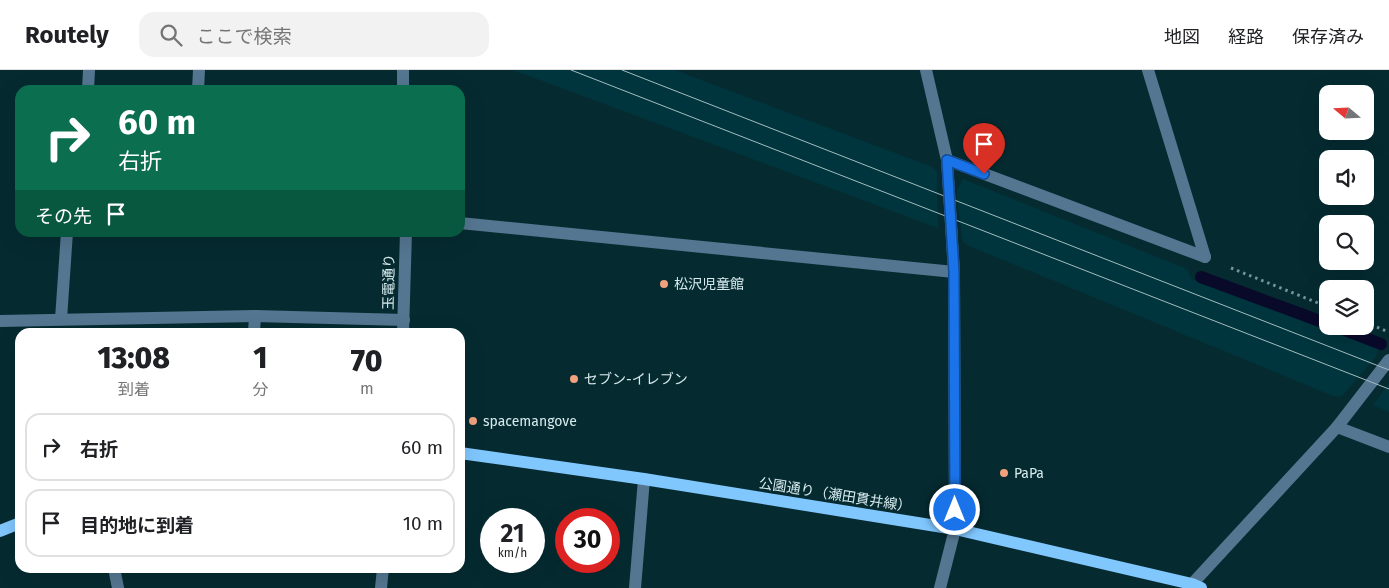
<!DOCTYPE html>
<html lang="ja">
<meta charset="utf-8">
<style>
body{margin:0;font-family:"Fira Sans","Noto Sans JP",sans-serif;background:#f2f2f2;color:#202124;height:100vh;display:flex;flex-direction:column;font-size:19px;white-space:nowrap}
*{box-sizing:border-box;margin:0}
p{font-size:16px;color:#757577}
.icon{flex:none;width:28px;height:28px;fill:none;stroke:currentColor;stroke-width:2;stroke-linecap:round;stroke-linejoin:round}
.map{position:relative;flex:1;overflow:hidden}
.panel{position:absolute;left:15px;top:258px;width:450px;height:245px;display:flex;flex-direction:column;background:#fff;border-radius:15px;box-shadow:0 5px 20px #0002}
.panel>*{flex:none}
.guide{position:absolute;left:15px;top:15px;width:450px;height:152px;border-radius:15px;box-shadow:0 5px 20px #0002;background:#0b6e4f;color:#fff;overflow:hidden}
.needle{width:32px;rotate:289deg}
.buttons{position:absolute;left:1319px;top:15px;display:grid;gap:10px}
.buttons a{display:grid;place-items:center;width:55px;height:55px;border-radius:10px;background:#fff;box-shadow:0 5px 20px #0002;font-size:25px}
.speed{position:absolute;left:480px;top:438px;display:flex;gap:10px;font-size:25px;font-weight:700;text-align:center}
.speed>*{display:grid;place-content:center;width:65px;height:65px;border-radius:50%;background:#fff;box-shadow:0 5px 20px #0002;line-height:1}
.speed small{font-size:12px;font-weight:400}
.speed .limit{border:8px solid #d22;background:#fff;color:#111}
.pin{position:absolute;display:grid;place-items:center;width:42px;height:42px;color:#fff;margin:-51px -21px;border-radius:50% 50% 50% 0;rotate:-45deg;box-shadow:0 0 5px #0007}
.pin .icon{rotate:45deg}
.me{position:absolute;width:55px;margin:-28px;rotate:0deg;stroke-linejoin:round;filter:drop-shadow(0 0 4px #0008)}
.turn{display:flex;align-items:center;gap:18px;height:105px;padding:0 20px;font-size:22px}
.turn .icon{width:65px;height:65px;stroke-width:2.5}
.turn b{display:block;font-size:35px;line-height:42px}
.then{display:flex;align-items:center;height:48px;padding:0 20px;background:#0003;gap:10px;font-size:19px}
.eta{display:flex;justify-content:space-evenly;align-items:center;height:85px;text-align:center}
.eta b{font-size:30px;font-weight:800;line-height:35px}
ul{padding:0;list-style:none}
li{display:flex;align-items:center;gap:15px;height:68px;margin:0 10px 8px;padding:0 10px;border:2px solid #e0e0e0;border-radius:15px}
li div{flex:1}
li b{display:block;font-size:19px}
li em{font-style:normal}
header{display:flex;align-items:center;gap:30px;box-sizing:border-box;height:70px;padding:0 25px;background:#fff;border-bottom:1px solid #e0e0e0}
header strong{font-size:24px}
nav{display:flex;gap:28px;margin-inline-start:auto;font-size:18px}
.search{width:350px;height:45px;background:#f2f2f2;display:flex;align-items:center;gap:12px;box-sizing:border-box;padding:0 18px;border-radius:15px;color:#757577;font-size:19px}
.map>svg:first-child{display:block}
.built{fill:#00353d}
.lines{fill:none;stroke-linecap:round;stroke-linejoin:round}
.stream{stroke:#09092a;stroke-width:12}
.path{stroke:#789499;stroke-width:3;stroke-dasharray:2.5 4;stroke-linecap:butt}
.minor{stroke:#557691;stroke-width:12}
.major{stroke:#80c7fe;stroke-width:12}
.tram{stroke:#a4bcc0;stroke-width:1}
.route-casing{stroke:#114b97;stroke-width:12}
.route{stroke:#1a73e8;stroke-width:9}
.poi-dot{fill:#f1a17d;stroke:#052b31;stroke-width:2}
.labels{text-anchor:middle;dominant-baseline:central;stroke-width:5;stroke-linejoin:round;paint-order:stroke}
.street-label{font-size:14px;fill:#d7ebee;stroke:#052b31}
.poi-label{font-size:14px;fill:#d7ebee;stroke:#052b31;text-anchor:start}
</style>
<header>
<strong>Routely</strong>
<div class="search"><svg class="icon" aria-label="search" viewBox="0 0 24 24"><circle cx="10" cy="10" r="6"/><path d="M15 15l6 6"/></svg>ここで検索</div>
<nav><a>地図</a><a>経路</a><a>保存済み</a></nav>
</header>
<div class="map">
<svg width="1389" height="518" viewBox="0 0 1389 518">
<rect width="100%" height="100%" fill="#052b31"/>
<g class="built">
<polygon points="513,0 675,0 932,97 937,101 938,158"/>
<polygon points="963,109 1187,199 1192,209 1379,278 1375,288 1342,326 1333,326 969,176 963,172 957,131 957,120"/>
<polygon points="1389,313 1389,342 1373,335"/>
</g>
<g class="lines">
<g class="stream">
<polyline points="1201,207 1328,254"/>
<polyline points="1334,256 1381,274"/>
</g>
<g class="path">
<polyline points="1231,198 1328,237"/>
<polyline points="1365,252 1386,261"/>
</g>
<g class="minor">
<polyline points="403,0 403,20"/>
<polyline points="926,0 947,90 954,202 955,459 940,518"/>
<polyline points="1148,0 1205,187"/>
<polyline points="88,20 89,0"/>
<polyline points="198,20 199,0"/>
<polyline points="947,90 1205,187"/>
<polyline points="460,153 954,202"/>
<polyline points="61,249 67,162"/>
<polyline points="0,251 255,246 404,250"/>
<polyline points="254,262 255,246"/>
<polyline points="403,262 406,162"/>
<polyline points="1337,357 1389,377"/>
<polyline points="114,498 118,518"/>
<polyline points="1192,514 1337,357 1389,290"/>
<polyline points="381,518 383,498"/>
<polyline points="635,518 644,409"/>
</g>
<g class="major">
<polyline points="460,383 644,409 955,459 1192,514 1201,518"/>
<polyline points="0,461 20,453"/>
</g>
<g class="tram">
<polyline points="571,0 1389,319"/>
<polyline points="622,0 1389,300"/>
</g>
</g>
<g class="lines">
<defs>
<polyline id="route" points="955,440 954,202 947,90 984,104"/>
</defs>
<use href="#route" class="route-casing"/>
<use href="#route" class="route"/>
</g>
<g class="poi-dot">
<circle cx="664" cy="214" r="5"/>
<circle cx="574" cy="309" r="5"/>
<circle cx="473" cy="351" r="5"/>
<circle cx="1004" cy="403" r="5"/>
</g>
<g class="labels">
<g class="street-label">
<text transform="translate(389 212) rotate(-89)">玉電通り</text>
<text transform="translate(835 425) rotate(9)">公園通り（瀬田貫井線）</text>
</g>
<g class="poi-label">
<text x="674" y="214">松沢児童館</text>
<text x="584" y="309">セブン-イレブン</text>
<text x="483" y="351">spacemangove</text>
<text x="1014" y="403">PaPa</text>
</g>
</g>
</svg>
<div class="buttons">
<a><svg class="needle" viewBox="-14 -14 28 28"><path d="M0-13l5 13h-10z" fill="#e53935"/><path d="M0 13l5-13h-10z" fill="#757577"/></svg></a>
<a><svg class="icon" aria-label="sound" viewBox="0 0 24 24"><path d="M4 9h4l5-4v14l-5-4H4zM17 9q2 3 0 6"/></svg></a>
<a><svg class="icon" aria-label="search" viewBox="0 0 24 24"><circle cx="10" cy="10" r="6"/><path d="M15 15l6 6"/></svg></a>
<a><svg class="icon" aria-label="layers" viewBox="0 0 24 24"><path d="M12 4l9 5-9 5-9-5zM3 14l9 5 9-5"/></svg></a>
</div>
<div class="speed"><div>21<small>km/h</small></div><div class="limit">30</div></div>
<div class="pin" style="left:984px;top:104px;background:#d93025"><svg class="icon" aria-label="arrive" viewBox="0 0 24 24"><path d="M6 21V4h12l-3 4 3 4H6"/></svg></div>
<svg class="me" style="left:955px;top:440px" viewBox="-20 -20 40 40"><circle r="17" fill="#1a73e8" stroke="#fff" stroke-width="3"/><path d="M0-11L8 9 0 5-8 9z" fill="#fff"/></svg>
<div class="guide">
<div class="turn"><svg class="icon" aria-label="right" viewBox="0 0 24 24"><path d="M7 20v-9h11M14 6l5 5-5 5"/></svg><div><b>60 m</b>右折</div></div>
<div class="then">その先<svg class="icon" aria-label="arrive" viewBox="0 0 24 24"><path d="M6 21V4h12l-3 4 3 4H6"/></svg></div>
</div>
<section class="panel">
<div class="eta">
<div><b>13:08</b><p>到着</p></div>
<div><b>1</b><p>分</p></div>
<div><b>70</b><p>m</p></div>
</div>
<ul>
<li><svg class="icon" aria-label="right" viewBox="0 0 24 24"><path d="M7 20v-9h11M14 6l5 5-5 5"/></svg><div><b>右折</b></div><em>60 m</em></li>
<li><svg class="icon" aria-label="arrive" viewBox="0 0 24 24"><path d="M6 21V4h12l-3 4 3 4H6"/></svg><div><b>目的地に到着</b></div><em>10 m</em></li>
</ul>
</section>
</div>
